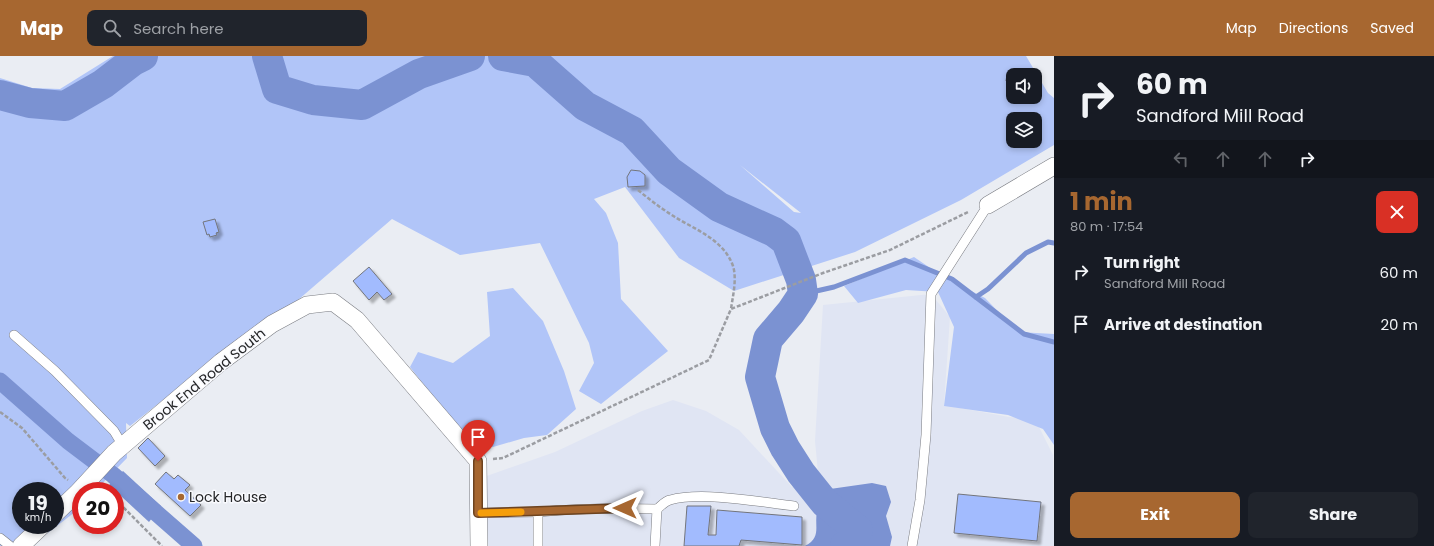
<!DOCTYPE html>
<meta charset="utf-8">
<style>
body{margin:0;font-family:Poppins,sans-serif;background:#20242c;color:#f1f3f6;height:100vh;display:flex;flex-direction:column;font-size:15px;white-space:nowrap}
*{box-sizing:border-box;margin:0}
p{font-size:13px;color:#9ea1a6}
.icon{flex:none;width:22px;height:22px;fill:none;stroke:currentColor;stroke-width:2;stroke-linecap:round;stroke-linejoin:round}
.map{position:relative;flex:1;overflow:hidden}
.drawer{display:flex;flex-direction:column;background:#171b24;width:380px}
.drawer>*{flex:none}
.banner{background:#171b24;color:#f1f3f6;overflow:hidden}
.fabs{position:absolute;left:1006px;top:12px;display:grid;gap:8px}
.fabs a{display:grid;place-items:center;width:36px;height:36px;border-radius:8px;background:#171b24;box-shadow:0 2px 6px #0003;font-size:20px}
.speed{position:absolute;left:12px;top:426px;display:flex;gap:8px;font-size:20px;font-weight:700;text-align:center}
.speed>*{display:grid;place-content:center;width:52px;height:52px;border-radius:50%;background:#171b24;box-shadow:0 2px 6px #0003;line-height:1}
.speed small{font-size:10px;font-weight:400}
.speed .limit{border:6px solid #d22;background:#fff;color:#111}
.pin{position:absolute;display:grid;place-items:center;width:34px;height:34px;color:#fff;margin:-41px -17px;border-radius:50% 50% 50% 0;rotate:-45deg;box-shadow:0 0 4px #0007}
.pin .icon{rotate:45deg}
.me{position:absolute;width:44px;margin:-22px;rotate:270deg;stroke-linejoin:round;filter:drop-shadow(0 0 3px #0008)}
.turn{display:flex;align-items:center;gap:14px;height:84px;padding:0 16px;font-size:18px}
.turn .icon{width:52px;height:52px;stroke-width:2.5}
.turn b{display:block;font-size:28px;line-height:34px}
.lanes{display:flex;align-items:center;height:38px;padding:0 16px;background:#0003;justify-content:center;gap:20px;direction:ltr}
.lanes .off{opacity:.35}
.round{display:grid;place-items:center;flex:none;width:42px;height:42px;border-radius:8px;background:#20242c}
.head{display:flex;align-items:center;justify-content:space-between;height:68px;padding:0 16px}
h1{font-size:24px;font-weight:700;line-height:30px;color:#a76730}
.action{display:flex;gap:8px;margin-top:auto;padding:8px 16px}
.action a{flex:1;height:46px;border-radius:8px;background:#a76730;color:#fff;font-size:16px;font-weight:700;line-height:46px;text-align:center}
.action a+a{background:#20242c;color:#f1f3f6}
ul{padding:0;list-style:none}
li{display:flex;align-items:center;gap:12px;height:52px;padding:0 16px}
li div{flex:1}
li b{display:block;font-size:15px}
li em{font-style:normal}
header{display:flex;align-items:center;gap:24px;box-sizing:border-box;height:56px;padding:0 20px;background:#a76730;color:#fff}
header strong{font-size:19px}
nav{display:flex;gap:22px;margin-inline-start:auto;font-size:14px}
.search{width:280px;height:36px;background:#20242c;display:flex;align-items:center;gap:10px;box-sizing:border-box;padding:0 14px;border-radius:8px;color:#9ea1a6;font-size:15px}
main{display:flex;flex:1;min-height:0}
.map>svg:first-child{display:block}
.built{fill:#e0e5f3}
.green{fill:#b1c5f8;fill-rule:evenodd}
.water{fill:#7b92d2}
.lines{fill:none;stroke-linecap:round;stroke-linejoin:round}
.stream{stroke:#7b92d2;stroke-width:5}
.canal{stroke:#7b92d2;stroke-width:17}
.river{stroke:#7b92d2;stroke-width:30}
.building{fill:#a2bbfe;stroke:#73757b;filter:url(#shadow)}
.lane-casing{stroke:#7a7c82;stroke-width:10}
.street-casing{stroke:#7a7c82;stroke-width:18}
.path{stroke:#9b9da2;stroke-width:2.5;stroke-dasharray:4 2;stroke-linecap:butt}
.lane{stroke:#fff;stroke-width:9}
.street{stroke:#fff;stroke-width:17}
.route-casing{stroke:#6d431f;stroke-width:10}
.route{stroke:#a76730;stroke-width:7}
.slow{stroke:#f59e0b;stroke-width:7}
.poi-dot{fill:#a76730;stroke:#f9fafe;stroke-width:1.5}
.labels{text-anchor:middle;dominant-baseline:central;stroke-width:3;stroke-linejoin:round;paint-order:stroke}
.street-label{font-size:14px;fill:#252628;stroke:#f9fafe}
.poi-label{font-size:14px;fill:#252628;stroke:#f9fafe;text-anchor:start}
</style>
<header>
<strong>Map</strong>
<div class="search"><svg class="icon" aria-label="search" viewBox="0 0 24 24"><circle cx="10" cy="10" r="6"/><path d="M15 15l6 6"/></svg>Search here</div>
<nav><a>Map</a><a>Directions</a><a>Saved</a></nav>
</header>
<main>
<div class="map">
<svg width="1054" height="490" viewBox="0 0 1054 490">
<defs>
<filter id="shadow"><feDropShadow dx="3.5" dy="3.5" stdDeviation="1" flood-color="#0004"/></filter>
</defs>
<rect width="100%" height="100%" fill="#eaedf3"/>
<polygon class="built" points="931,238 950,261 944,349 1009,361 1035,363 1053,399 1054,490 486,490 481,422 555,396 642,355 673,344 706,355 739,374 792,431 819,427 815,385 823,249"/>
<g class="green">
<path d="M113,0h913l22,37 6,5v47l-93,55 -106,52 -121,39 -55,-33 -54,-71 -31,12 12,14 12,30 3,56 47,52 -67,53 -22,-13 15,-28 -5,-20 -49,-100 -80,12 -68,-36 -94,81 -78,55 -90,71 -4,-3 1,35 -32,33h-14v14l-6,7 -44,34h-31v-468l32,10 28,1zM1013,19h22v22h-22zM1013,63h22v22h-22zM740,109l61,48 -7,-1zM21,435h34v34h-34z"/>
<polygon points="914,201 942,220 985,242 1018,276 1054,278 1054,389 1043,373 1008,359 944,350 954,271 938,236 906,234 858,247 844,230"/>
<polygon points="513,232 543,265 564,315 576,353 547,379 524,382 493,391 476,385 458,372 410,311 418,296 453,307 490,280 487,236"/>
</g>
<g class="water">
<polygon points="123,415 161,450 149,466 109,429"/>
<path d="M872,427l14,3 5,16 -5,14 6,21 -2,9h-85c17,-9 9,-20 12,-34 1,-8 4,-15 6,-22z"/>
</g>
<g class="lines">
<g class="stream">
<polyline points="803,238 834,231 905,204 952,223 1024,278 1054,286"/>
<polyline points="976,241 988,233 1026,197 1048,186 1054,187"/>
</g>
<polyline class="canal" points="0,325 68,385 113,419 194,490"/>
<g class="river">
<polyline points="267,0 277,33 313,44 362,49 419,18 470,0"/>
<polyline points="503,0 535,6 585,50 632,75 669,115 719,151 774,176 786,185 801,224 803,238 791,256 768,283 760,321 775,372 785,392 801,417 825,447 858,474 845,490"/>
<polyline points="0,39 30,47 65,50 103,28 133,5 143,0"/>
</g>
</g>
<g class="building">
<polygon points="1013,14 1020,19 1013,19 1013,31 1006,25 1007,18"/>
<polygon points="631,114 640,115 645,119 645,130 628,131 627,121"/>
<polygon points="215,163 219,176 216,177 217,179 210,181 209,178 207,179 203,166"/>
<polygon points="369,211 392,238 384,244 377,236 369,244 353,225"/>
<polygon points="148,382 165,400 155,410 138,392"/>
<polygon points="166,416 174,423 178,419 190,429 185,434 201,449 190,460 155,428"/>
<polygon points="958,438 1041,446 1037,485 954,477"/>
<polygon points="687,450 711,450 708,479 716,479 717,454 802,461 802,489 741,484 739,490 684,490"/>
</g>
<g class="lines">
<defs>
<g id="lane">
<polyline points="14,279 55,315 114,375 123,390"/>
<path d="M657,453c4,-3 8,-8 13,-9 32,-9 90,2 124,6"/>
<polyline points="478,457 538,456"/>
<polyline points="0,482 10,490"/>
<path d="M538,490v-34c40,-4 79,-4 119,-3l-2,37"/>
<polyline points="912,490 920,444 926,379 931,238 988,149"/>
</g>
<g id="street">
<polyline points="988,149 1054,110"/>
<polyline points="55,458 77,437 114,397 221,306 272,268 307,249 333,246 357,264 478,405 479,490"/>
<polyline points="21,490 43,469"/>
</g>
</defs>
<use href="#lane" class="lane-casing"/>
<use href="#street" class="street-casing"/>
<g class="path">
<path d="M638,134c12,10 24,19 37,27 21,13 49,23 58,49 4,13 0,29 -2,43"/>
<polyline points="0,356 22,372 65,422 68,424"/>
<polyline points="493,403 503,402 709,304 731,253 823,217 890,194 968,156"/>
<polyline points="115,443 162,490"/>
</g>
<use href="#lane" class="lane"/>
<use href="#street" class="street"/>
</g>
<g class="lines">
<defs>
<polyline id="route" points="478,405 478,457 625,452"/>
</defs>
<use href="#route" class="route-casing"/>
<use href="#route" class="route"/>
<polyline class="slow" points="481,457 521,456"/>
</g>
<circle class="poi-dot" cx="181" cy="441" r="4"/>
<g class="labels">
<g class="street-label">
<text transform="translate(204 323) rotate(-39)">Brook End Road South</text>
</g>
<g class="poi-label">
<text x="189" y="441">Lock House</text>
</g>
</g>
</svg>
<div class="fabs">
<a><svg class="icon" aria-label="sound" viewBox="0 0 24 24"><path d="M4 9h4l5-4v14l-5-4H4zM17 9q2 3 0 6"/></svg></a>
<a><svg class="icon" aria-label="layers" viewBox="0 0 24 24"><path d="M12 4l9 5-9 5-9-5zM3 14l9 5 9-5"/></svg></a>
</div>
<div class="speed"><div>19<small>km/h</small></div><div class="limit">20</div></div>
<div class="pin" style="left:478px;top:405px;background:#d93025"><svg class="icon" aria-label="arrive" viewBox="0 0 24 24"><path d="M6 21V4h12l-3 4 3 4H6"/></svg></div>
<svg class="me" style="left:625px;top:452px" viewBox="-20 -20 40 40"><path d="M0-17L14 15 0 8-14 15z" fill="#a76730" stroke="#fff" stroke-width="4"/></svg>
</div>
<section class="drawer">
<div class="banner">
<div class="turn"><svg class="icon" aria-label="right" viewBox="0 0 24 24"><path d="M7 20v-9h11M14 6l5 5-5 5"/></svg><div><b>60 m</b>Sandford Mill Road</div></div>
<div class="lanes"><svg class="icon off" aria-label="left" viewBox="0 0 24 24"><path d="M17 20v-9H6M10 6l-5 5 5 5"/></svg><svg class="icon off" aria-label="ahead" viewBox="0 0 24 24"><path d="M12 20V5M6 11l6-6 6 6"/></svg><svg class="icon off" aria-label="ahead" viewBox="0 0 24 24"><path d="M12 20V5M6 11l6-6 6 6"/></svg><svg class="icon" aria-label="right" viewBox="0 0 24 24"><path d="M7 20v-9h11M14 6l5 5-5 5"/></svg></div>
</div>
<div class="head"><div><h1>1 min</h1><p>80 m · 17:54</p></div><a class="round" style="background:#d93025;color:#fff"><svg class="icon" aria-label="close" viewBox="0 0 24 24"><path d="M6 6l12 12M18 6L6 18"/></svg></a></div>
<ul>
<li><svg class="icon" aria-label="right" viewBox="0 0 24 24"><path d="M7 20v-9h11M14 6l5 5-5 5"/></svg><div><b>Turn right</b><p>Sandford Mill Road</p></div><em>60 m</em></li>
<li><svg class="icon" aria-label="arrive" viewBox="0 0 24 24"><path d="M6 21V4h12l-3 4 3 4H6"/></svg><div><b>Arrive at destination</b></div><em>20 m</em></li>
</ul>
<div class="action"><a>Exit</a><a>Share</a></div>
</section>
</main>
